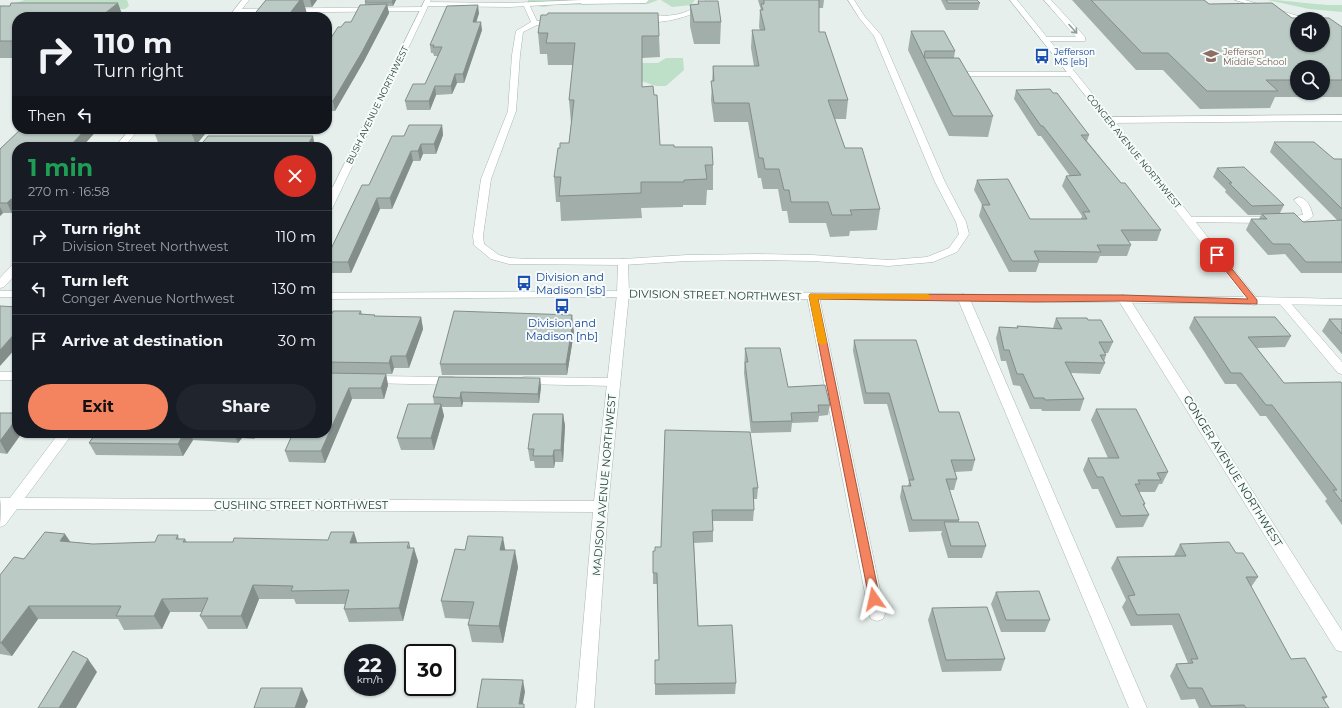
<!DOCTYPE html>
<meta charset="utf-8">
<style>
body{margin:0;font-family:Montserrat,sans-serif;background:#20242c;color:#f1f3f6;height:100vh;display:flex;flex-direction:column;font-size:15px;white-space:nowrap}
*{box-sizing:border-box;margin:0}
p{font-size:13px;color:#9ea1a6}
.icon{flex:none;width:22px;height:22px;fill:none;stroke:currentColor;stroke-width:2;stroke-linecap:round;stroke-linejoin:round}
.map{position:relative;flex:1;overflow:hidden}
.panel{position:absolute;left:12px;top:142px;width:320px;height:296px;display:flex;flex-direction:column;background:#171b24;border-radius:16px;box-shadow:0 1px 3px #0004}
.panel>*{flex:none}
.top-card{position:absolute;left:12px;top:12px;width:320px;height:122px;border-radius:16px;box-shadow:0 1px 3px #0004;background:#171b24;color:#f1f3f6;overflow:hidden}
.buttons{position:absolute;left:1290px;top:12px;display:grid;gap:8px}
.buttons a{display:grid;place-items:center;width:40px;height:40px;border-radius:50%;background:#171b24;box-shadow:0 1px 3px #0004;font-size:20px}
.speed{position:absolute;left:344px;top:644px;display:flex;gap:8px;font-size:20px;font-weight:700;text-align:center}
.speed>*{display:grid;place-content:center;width:52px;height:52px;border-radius:50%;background:#171b24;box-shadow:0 1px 3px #0004;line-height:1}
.speed small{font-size:10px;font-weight:400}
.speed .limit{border:2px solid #111;border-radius:6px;background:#fff;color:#111}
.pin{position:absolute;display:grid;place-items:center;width:34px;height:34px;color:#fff;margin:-17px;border-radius:8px;box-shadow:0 2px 6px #0006}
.me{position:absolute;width:44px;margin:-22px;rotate:349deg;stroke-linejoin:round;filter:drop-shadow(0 0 3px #0008)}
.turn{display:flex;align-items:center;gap:14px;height:84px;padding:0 16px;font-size:18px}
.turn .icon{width:52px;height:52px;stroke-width:2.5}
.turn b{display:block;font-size:28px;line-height:34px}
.then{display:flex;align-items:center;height:38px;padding:0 16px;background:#0003;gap:8px;font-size:15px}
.round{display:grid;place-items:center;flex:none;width:42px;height:42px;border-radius:21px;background:#20242c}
.summary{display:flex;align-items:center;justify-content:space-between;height:68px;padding:0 16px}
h1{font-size:24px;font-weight:700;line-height:30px;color:#1e9e55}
.button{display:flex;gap:8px;margin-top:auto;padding:8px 16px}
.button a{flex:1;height:46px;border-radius:24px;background:#f4845f;color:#111;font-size:16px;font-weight:700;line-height:46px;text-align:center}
.button a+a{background:#20242c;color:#f1f3f6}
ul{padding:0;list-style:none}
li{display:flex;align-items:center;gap:12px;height:52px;padding:0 16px;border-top:1px solid #363941}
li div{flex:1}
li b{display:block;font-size:15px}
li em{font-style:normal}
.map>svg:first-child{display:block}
.green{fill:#bfe0c8}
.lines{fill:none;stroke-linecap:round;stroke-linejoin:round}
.lane-casing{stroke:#a8b8b2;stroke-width:1}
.street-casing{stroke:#a8b8b2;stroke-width:1}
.secondary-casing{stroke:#a4bbb3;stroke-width:1}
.lane{fill:#fff;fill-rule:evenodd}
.street{fill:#fff;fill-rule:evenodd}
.secondary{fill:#fff;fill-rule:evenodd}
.wall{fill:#a1aea9;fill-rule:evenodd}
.shaded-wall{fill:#838d89}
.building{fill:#bbcac4;stroke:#838d89;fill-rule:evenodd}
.oneway{stroke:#92a09c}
.route{fill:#f4845f;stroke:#9f563e}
.slow{fill:#f59e0b}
.labels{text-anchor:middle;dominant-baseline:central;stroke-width:4;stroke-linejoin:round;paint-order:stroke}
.far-transit-label{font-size:9px;fill:#164399;stroke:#f7fbf9;text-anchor:start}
.far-education-label{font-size:9px;fill:#785e54;stroke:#f7fbf9;text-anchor:start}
.far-street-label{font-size:9px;fill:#24423a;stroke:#f7fbf9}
.transit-label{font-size:11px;fill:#164399;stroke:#f7fbf9;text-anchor:start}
.street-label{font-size:11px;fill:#24423a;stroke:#f7fbf9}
</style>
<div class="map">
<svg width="1342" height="708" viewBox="0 0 1342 708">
<rect width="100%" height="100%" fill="#e6efeb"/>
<g class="green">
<polygon points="25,0 127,0 129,6 125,9 6,11 12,4"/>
<polygon points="528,0 658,0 648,4 553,5 543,7 528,4"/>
<polygon points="661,0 695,0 691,5 672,7"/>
<path d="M1268,0c23,0 49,6 74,5v7l-33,-3z"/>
<polygon points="666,58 683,58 684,70 666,86 656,86 633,78 641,63 658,63"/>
</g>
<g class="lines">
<defs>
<g id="lane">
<polygon points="649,0 646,3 582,4 579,2 582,0"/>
<path d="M699,0h6l1,6c-10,10 -55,22 -66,13 6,-5 24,-2 33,-4 10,-1 18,-5 26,-10z"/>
<polygon points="848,0 854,0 865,17 881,35 945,182 966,222 969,234 957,252 933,262 889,266 812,261 757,260 687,261 623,265 509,264 491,259 474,245 473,236 481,179 508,111 512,55 516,31 531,22 523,4 526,2 529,4 537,21 556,19 560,21 556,23 537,25 523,32 520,55 516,111 491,179 483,236 484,244 499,255 510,258 530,259 623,259 687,255 757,254 812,255 889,260 927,257 949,248 959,234 956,222 935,182 874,36 860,19"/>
<polygon points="1044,0 1051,0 1085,37 1085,41 1042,41 1041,39 1045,37 1076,37"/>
<polygon points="1235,0 1245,0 1308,19 1297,19"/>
<polygon points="950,72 1072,72 1076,74 1072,76 950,76"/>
<polygon points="1342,115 1342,121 1109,123 1105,120 1109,117"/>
<polygon points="327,187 337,187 342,190 337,193 327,193"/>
<path d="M1299,197c9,2 12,11 14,19 -7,8 -23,8 -33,5l-1,-2 1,-2 23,-2 -2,-7 -7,-8z"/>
<polygon points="1189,217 1266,217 1271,220 1266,223 1185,222 1184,220 1185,218"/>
<polygon points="963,294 969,297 1147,708 1129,708 957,297"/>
<polygon points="1284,299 1288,300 1342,362 1342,374 1338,373 1280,304 1278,302"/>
<rect x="0" y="372" width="17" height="8"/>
<polygon points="371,376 453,377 457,378 459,381 457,384 453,385 367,383 365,380 367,377"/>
<polygon points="525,377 614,378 618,379 620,382 618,385 614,386 521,384 519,381 521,378"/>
</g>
<g id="street">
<polygon points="242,0 249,0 242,9 423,7 426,9 423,11 238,13 235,16 231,16 231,14"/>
<polygon points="582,0 585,2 584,3 509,7 426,6 423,4 426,2 509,3"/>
<polygon points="130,129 139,129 124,147 115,147"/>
<polygon points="623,259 628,262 629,294 608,507 594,708 576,708 593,512 17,509 5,525 0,527 1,508 0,498 10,498 59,433 73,433 25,498 594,501 617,294 618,262"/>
<polygon points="17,263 17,273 4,287 0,288 0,278 13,264"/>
<polygon points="813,293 819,296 885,614 883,619 877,621 871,619 869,614 807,296"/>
<polygon points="1123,295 1129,298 1342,631 1342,652 1336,650 1117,298"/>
</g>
<g id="secondary">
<polygon points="425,0 431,0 332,209 327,212 327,199"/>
<polygon points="1010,0 1017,0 1256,297 1342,299 1342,305 1258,304 1254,305 1249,304 623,297 327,299 327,293 623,291 1244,297"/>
<rect x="0" y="291" width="17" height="6"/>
</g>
</defs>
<use href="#lane" class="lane-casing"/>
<use href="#street" class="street-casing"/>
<use href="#secondary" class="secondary-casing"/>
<use href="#lane" class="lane"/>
<use href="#street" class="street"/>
<use href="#secondary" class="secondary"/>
</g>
<g class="wall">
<polygon points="266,0 317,0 312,7 305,7 307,14 304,17 252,17"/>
<polygon points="396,0 393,6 387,6 389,13 364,61 335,111 327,111 327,44 341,27 351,22 365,5 365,2"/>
<polygon points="758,0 824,0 823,8 819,8 819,32 848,100 846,119 835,119 845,148 880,209 877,230 850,231 849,236 830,237 826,223 789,223 787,211 782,211 778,189 763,189 761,178 758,178 748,122 714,122 711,100 713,66 754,66 751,48 752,30 760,30 759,27 760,10 761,10"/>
<polygon points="941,0 977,0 980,3 978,10 946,10"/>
<path d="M1072,0h132l5,4 133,23v70h-67l-5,11 -70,1 -37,-39h-27zM1297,67h26v26h-26z"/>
<polygon points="698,1 721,22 720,44 694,44 690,26 690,5 698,4"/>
<polygon points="0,6 17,17 17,58 0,58"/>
<polygon points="479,13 476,22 482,30 464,83 457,83 452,94 436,95 430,110 407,110 405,101 425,84 438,56 434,56 433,53 431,53 430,45"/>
<polygon points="541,15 659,36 660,57 642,58 642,87 654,95 660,145 674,147 713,165 713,190 707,190 706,205 683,205 683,207 641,208 642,218 561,221 560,202 556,202 554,177 560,148 569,143 571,123 569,100 573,65 548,65 547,54 540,54 538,33"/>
<polygon points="911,31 955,51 954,58 993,116 988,137 949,136 908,50"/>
<polygon points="1016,90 1089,135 1087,141 1121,183 1161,230 1157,241 1129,241 1131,245 1127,256 1100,256 1097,263 1039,263 1036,272 1009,272 979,216 982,205 974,190 977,180 1030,219 1081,219 1082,216 1062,186 1066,176 1070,176 1041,136 1038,136 1014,99"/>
<polygon points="442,125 443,135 436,154 423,154 420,161 413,161 392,209 380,209 351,273 328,273 327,270 327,257 369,185 404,136"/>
<polygon points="21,129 98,129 82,147 17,147 17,209 16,209 12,213 3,213 0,216 0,149"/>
<polygon points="153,129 209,129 196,145 159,145"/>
<polygon points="1274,142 1334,159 1342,159 1342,273 1301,273 1285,254 1268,255 1246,230 1251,219 1259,219 1261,215 1248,215 1225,192 1226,190 1213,177 1217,168 1284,205 1280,213 1303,222 1338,221 1270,152"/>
<polygon points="361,311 362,314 376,316 421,317 423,329 409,368 394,368 392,374 386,374 388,385 384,399 352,399 325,463 289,462 285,451 327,433 327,324"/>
<polygon points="1194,317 1291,336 1285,347 1257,348 1284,383 1342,384 1342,525 1325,501 1327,499 1266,416 1260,416 1236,384 1225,384 1189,328"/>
<polygon points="1056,318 1088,320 1113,342 1108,353 1105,353 1106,355 1104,362 1105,363 1100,374 1071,373 1084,399 1080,411 1042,411 1041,409 1030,409 1020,386 1013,385 1006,361 1001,361 996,338 999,327 1017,328 1017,326 1053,328"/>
<polygon points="1329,319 1342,319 1342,354 1322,331"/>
<polygon points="574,332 567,375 442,375 440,364"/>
<polygon points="854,340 939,412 975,460 972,471 955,472 957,479 954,490 949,490 959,520 959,522 986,546 982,558 948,558 941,534 942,531 909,532 900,497 902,486 908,486 909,482 887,404 864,404 853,351"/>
<polygon points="745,348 788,387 830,405 828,415 819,416 818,422 792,423 791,432 751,433 744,373"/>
<polygon points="540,378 541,387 539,403 463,402 462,407 442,407 444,416 434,450 401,450 397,438 434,404 433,397"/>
<polygon points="1096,409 1168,472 1162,484 1159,484 1155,492 1139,492 1145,504 1144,506 1149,515 1143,527 1116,528 1098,489 1092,489 1083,470 1088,458 1108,458 1091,420"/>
<polygon points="0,413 7,454 0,453"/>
<polygon points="563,414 565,426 563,462 555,462 554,468 535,468 534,461 530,461 528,449"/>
<polygon points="665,430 758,488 757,499 754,499 754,510 753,521 713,521 713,542 694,543 698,626 736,683 735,694 655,695 655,684 659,660 657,584 653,584 653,551 655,551 661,547"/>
<polygon points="96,433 258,433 254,439 242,438 238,443 193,440 183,456 96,455 89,443"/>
<polygon points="178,535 179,539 185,539 187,542 357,543 410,548 418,561 403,621 349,622 344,609 345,604 296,604 294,599 259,599 247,629 208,629 200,616 202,612 170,612 162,629 124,630 118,619 38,619 12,656 0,654 0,575 24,559 70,542 93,544 155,542"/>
<polygon points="1180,544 1236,553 1258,577 1251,587 1291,659 1327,697 1324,700 1329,708 1199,708 1195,699 1181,700 1170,676 1176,664 1188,663 1172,625 1131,626 1122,607 1126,600 1111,568 1117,557 1174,556"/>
<polygon points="465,550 505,550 518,567 503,643 472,642 468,625 470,619 445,618 441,601"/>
<polygon points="996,592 1050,620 1045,632 1001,632 991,604"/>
<polygon points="932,608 1005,659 1001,671 942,672 928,620"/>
</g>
<g class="shaded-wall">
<polygon points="300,0 303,0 307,14 304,17 287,17"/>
<polygon points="310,0 317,0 312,7"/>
<polygon points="393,0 396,0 393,6 392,2"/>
<polygon points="118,3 123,17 100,17"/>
<polygon points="387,4 389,13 364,61 335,111 333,101"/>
<polygon points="478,5 479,13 474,30 473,22"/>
<polygon points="481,22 482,30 464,83 463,74"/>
<polygon points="455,74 457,83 452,94 451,86"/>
<polygon points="435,86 436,95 430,110 429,101"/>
<polygon points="442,125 443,135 436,154 434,144"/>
<polygon points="86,129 98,129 82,147 69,147"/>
<polygon points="190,129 209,129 196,145"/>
<polygon points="313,136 315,146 314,147 306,147"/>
<polygon points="421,144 423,154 420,161 418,151"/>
<polygon points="411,151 413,161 392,209 390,198"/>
<polygon points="377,198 380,209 351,273 348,262"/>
<polygon points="11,199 16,209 12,213 7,203"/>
<polygon points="0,207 3,213 0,216"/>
<polygon points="572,315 574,332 567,375 566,364"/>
<polygon points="421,317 423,329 409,368 406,356"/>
<polygon points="17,331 17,347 0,366 0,350"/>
<polygon points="391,356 394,368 392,374 389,363"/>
<polygon points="386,374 388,385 384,399 381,388"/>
<polygon points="540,378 541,387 539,403 538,394"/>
<polygon points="349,388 352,399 325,463 321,451"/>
<polygon points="461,392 463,402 462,407 460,398"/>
<polygon points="441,404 444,416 434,450 431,438"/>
<polygon points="563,414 565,426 563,462 561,450"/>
<polygon points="17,418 17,433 22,433 7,454 0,441"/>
<polygon points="184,433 190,433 193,440 183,456 178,444"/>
<polygon points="234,433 240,433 242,438 238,443"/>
<polygon points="252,433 258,433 254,439"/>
<polygon points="554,450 555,462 554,468 553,456"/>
<polygon points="354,532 358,545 350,543"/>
<polygon points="65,534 74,547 60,541"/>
<polygon points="503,537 506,554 500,550"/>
<polygon points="409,542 412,556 414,548 418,561 403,621 399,608"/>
<polygon points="515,550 518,567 503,643 499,626"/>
<polygon points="253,585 259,599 247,629 241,616"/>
<polygon points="162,599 170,612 162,629 154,616"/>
<polygon points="29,606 38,619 12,656 1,643"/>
<polygon points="88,659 97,672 76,708 59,708"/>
<polygon points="523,680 525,692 522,708 519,704"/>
<polygon points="302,688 308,701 305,708 295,708"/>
</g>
<g class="building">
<polygon points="266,0 300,0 287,17 252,17"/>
<polygon points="366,0 393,0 392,2 365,2"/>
<polygon points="764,0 819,0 819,32 825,32 848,100 828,100 845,148 862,148 880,209 850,210 852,215 832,215 828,202 791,202 789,190 784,190 779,169 765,169 763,158 759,158 749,103 714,103 711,81 714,81 713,66 759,66 752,30 765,30 760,10 763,10 761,4 764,4"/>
<polygon points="946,0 977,0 980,3 948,3"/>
<path d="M1091,0h113l5,4 63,-1 20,15h37l13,9v53h-19v-13h-26v13h-31l12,11h-71l-39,-38h-26zM1297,19h26v26h-26z"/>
<polygon points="698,1 718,1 721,22 694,22 690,5 699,4"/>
<polygon points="11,3 118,3 100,17 17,17 17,41 0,41 0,6 10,6"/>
<polygon points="387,4 362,52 333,101 327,101 327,44 338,27 341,27 345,22 351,22 360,5"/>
<polygon points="478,5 473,22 481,22 463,74 455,74 451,86 435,86 429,101 405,101 413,84 425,84 442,47 433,47 434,45 430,45 447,6"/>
<polygon points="548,13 658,13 659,36 642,36 642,87 653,86 654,95 657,95 660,145 674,145 674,147 712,147 713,165 705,165 707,179 684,180 684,182 641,182 641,193 559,196 561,177 554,177 558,148 560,148 560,143 569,143 574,100 569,100 575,43 546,43 548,33 538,33 541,15 547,15"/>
<polygon points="911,31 944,31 955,51 925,51 924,58 959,58 993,116 953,116"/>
<polygon points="1050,89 1053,93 1057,93 1089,135 1081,135 1121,183 1125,183 1161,230 1121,230 1131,245 1097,245 1101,252 1034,251 1039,261 1012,261 982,205 990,205 977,180 1008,179 1030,219 1087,219 1083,212 1090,212 1066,176 1081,175 1043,126 1041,126 1016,90"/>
<polygon points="409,125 442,125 434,144 421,144 418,151 411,151 390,198 377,198 348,262 327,262 327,257 362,185 369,185 392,136 404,136"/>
<polygon points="21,129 86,129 69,147 17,147 17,199 11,199 7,203 0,203 0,149"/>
<polygon points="208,136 313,136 306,147 199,147"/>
<polygon points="1274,142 1314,142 1334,159 1342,159 1342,209"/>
<polygon points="1244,167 1284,205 1252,206 1229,183 1232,183 1217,168"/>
<polygon points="1294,213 1303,222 1342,220 1342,262 1306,262 1290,244 1273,244 1251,219 1267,219 1262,214"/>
<polygon points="0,306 17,307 17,331 0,350"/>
<polygon points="333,311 361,311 359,314 375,315 374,316 421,317 406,356 391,356 389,363 327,362 327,324"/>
<polygon points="454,311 572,315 571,322 573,322 566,364 440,364"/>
<polygon points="1194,317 1275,317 1291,336 1248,337 1284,383 1341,382 1342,384 1342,502 1333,490 1337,490 1272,405 1266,405 1241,373 1231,373"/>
<polygon points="1056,318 1087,318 1088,320 1101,320 1113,342 1099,342 1106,355 1100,355 1105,363 1065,362 1084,399 1045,400 1044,398 1034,398 1023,374 1017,374 1009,350 1004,350 999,327 1018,328 1017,326 1062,329"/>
<polygon points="1329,319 1342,319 1342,334"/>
<polygon points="854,340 916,340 939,412 959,412 975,460 951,460 957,479 946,479 959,520 912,520 902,486 911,486 909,480 914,480 889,393 866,393"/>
<polygon points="745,348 780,348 788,387 825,385 830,405 818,405 819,412 791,413 792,421 752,422 745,362 748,362"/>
<polygon points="327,373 386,374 381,388 349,388 321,451 285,451 293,433 327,433"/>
<polygon points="439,377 540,378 538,394 461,392 460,398 433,397"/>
<polygon points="408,404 441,404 431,438 397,438"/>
<polygon points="1096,409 1136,409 1168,472 1157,473 1161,480 1138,480 1140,484 1135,484 1145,504 1143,504 1149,515 1121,516 1103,477 1097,477 1088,458 1119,458"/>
<polygon points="0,413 17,413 17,418 0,441"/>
<polygon points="533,414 563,414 561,450 554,450 553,456 533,456 534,449 528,449"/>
<polygon points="665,430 750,432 758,488 753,488 754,510 712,510 713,531 693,532 698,626 732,625 736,683 655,684 655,660 659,660 657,573 653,573 653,551 655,551 655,547 661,547"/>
<polygon points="96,433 184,433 178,444 89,443"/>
<polygon points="944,522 978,522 986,546 951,546"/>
<polygon points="45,532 65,534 60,541 93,544 155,542 158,535 178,535 176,539 185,539 183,542 233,542 234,538 328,540 331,532 354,532 350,543 409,542 407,548 414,548 399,608 344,609 349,590 291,591 293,586 253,585 241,616 200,616 208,598 162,599 154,616 116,616 121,606 29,606 1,643 0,642 0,575 14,557 24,559"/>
<polygon points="468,536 503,537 500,550 515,550 499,626 468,625 474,602 441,601 455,549 465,550"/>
<polygon points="1229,542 1236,553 1243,553 1258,577 1246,577 1291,659 1305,658 1327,697 1322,697 1329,708 1246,708 1244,705 1211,706 1202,688 1188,688 1176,664 1193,663 1191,659 1198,659 1179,614 1137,615 1128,596 1135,595 1117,557 1186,556 1180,544"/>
<polygon points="1039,591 1050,620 1006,620 996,592"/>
<polygon points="987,607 1005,659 946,660 932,608"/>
<polygon points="73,651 88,659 59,708 38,708"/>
<polygon points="482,679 523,680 519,704 524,704 524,708 477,708"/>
<polygon points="261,688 302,688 295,708 254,708"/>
</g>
<defs><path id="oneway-shaft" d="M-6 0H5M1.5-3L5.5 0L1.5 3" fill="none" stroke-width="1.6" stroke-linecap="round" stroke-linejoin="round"/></defs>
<use class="oneway" href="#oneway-shaft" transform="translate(1073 29) rotate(48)"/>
<polygon class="route" points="1217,253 1220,254 1257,300 1257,304 1123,301 1034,302 818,299 880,599 878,603 874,604 870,603 809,296 810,294 1123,295 1248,299 1213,255"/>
<polygon class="slow" points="810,294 928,294 932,297 928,299 818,299 827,343 822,345 818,343 809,296"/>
<defs>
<symbol id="bus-bare" viewBox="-9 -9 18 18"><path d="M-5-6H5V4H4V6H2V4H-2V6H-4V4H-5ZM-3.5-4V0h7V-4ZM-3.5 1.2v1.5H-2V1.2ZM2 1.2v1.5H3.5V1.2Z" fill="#1a4fb4" stroke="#f7fbf9" stroke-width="2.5" paint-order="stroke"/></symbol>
<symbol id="school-bare" viewBox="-9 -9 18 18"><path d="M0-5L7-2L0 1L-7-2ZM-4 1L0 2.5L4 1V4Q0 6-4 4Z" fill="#8d6e63" stroke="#f7fbf9" stroke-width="2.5" paint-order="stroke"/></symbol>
</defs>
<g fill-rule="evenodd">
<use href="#bus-bare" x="1031" y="45" width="22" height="22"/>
<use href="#school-bare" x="1200" y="45" width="22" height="22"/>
<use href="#bus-bare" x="513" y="272" width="22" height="22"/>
<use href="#bus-bare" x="551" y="295" width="22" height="22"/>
</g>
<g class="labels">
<g class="far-transit-label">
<text x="1054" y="51">Jefferson<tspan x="1054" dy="10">MS [eb]</tspan></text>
</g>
<g class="far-education-label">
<text x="1223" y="51">Jefferson<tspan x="1223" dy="10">Middle School</tspan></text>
</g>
<g class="far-street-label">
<text transform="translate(377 105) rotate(-64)">BUSH AVENUE NORTHWEST</text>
<text transform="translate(1134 151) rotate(51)">CONGER AVENUE NORTHWEST</text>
</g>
<g class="transit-label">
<text x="536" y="277">Division and<tspan x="536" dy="13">Madison [sb]</tspan></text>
<text x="562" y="323" text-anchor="middle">Division and<tspan x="562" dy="13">Madison [nb]</tspan></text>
</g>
<g class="street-label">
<text transform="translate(715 295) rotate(1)">DIVISION STREET NORTHWEST</text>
<text transform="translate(1233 471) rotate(58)">CONGER AVENUE NORTHWEST</text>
<text transform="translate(604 485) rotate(-85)">MADISON AVENUE NORTHWEST</text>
<text x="301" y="505">CUSHING STREET NORTHWEST</text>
</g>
</g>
</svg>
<div class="buttons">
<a><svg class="icon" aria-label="sound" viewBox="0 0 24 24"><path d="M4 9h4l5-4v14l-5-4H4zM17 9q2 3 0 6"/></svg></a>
<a><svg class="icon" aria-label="search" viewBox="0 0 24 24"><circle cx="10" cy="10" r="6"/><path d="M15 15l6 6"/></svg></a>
</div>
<div class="speed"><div>22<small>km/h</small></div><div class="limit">30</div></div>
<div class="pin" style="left:1217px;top:255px;background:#d93025"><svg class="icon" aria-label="arrive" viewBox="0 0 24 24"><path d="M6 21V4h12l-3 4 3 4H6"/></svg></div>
<svg class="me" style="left:874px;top:599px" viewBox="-20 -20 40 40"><path d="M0-17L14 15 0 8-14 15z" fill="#f4845f" stroke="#fff" stroke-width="4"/></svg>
<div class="top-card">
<div class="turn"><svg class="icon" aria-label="right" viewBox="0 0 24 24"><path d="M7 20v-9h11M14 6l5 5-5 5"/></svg><div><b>110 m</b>Turn right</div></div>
<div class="then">Then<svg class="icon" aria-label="left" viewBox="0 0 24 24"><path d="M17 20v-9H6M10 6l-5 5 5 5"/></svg></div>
</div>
<section class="panel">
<div class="summary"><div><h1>1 min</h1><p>270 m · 16:58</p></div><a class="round" style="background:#d93025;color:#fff"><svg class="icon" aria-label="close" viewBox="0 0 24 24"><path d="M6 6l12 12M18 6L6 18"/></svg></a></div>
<ul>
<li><svg class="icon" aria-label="right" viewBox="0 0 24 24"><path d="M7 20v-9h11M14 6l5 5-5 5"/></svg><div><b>Turn right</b><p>Division Street Northwest</p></div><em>110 m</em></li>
<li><svg class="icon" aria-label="left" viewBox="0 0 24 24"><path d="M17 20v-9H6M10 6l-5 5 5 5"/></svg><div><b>Turn left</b><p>Conger Avenue Northwest</p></div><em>130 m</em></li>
<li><svg class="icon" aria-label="arrive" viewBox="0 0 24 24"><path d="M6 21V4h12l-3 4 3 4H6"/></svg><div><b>Arrive at destination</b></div><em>30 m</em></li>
</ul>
<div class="button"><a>Exit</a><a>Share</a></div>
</section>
</div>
